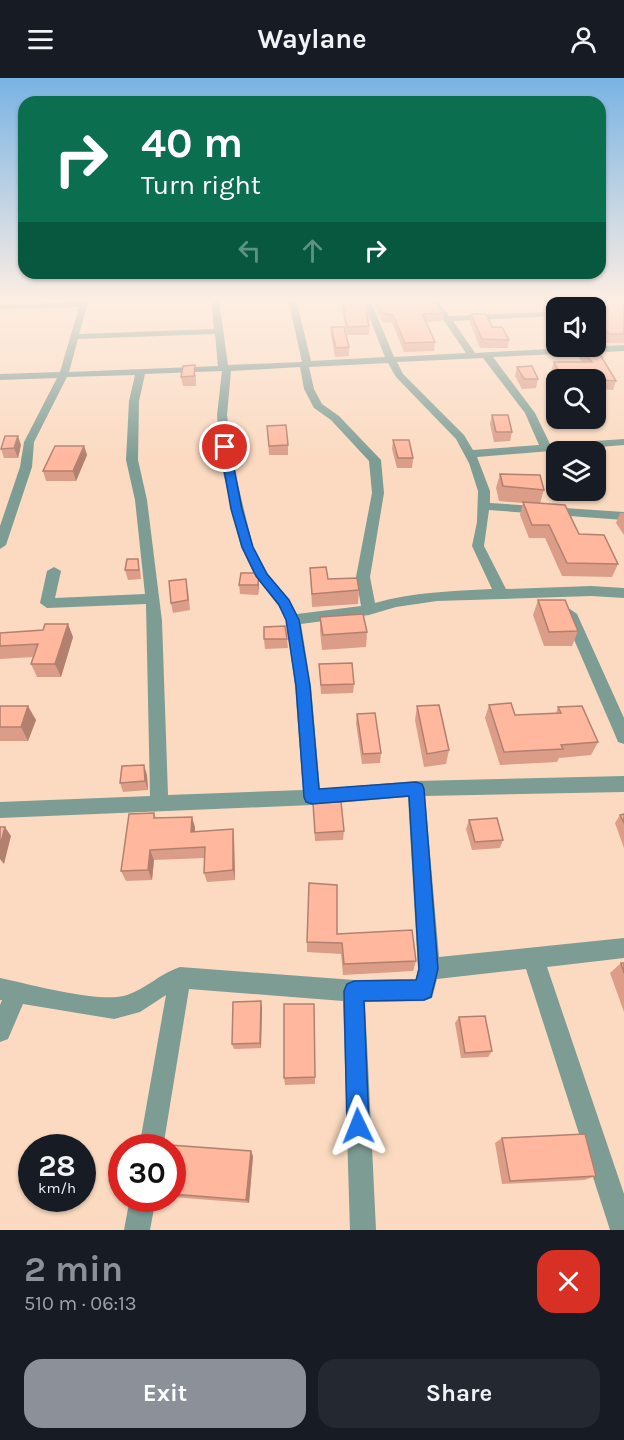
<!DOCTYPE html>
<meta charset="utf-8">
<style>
body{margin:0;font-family:Karla,sans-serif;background:#242831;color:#f1f3f6;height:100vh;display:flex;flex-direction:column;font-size:22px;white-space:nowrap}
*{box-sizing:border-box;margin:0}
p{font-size:20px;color:#9ea1a6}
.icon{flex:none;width:33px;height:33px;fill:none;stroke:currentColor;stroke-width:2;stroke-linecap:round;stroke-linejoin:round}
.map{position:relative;height:1152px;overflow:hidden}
.panel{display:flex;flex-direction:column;background:#171b24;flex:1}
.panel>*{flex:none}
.top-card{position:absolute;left:18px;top:18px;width:588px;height:183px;border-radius:18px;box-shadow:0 2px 4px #0004;background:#0b6e4f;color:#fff;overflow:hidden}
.buttons{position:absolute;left:546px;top:219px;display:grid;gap:12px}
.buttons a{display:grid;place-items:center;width:60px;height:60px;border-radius:12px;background:#171b24;box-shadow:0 2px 4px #0004;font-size:30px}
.speed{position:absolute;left:18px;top:1056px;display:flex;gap:12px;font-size:30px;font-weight:700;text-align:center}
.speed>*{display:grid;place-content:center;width:78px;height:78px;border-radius:50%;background:#171b24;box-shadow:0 2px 4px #0004;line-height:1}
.speed small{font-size:15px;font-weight:400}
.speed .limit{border:9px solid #d22;background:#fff;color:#111}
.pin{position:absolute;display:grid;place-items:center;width:51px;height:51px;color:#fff;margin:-26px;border:3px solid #fff;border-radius:50%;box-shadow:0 2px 6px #0007}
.me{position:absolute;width:66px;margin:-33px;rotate:358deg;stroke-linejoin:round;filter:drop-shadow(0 0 4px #0008)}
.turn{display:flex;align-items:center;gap:21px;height:126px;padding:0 24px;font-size:27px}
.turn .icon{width:78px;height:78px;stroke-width:2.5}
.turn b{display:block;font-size:42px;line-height:51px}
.lanes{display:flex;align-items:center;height:57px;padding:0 24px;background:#0003;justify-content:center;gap:30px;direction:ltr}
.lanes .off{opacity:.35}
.round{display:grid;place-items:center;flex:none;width:63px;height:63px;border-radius:18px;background:#242831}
.summary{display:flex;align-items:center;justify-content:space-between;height:102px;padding:0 24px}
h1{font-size:36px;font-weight:700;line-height:45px;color:#8c9099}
.action{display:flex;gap:12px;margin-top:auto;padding:12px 24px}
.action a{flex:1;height:69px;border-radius:18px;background:#8c9099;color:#fff;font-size:24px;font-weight:700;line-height:69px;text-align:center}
.action a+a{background:#242831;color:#f1f3f6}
header{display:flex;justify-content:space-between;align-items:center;height:78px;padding:0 24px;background:#171b24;font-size:27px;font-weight:700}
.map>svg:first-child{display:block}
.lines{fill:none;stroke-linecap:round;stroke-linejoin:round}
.minor{fill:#7c9c94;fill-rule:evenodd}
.wall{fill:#db9d88}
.shaded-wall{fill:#b2806f}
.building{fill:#ffb79e;stroke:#b2806f;stroke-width:1.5}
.route{fill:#1a73e8;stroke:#114b97;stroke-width:1.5}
</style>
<header><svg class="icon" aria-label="menu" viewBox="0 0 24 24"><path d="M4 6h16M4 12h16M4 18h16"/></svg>Waylane<svg class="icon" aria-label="person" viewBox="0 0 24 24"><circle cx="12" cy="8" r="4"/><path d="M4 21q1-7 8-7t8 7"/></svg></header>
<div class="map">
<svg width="624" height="1152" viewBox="0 0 624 1152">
<rect width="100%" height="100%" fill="#fbdac1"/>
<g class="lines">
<g class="minor">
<path d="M81,221h8l-10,35 135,-5 -3,-30h8l9,66 74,-3 -14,-63h8l15,62 74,-4 -23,-58h8l24,58 72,-4 -37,-54h8l12,17 107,-4v4l-103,5 22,32 149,-8v6l-131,6 42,56 15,31 74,-5v6l-147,12 13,34v12l134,9v8l-135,-10 -5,36 22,43 85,-3 33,2v10l-33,-2 -154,5 -41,6 -27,8 -68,9 10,62 9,103 96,-8 208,-5v16l-199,4 14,161 185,-19v20l-77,9 77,227v36h-14l-84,-261 -89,10 -5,19 -8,3 -59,1 11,228h-26l-7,-229 -154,-12 -26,159h-24l27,-153 -26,17 -26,7 -91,-15 -15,35 -8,3v-37l2,-5h-2v-22c29,6 101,26 127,17 19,-6 32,-21 53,-28l174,13 62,-1 2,-10 -10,-172 -96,8 -312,13v-16l150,-6 -4,-192 -99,4 -7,-5 7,-32 7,-4 7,4 -6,27 90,-4 -10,-94 -9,-40 3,-59 6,-26 -68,2 -33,65 -2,25 -26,78 -6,4v-23l20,-59 4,-25 33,-64 -57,2v-6l60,-2 19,-65 -79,2v-4l80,-3zM215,256l3,32 -149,6 9,-33zM483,280l42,55 14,32 -66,5 -9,-15 -61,-61 -6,-12zM388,285l8,14 60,62 13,24 9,28 -1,31 -5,24 20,43c-40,2 -79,3 -117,14l-5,-26 14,-84 -3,-33 -42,-44 -17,-12 -8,-15 -5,-22zM300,289l4,22 10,19 17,12 38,41 3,32 -16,84 5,29 -64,8 -8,-14 -21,-26 -15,-27 -20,-83 -6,-49 4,-44zM222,293l-5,44 4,49 20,83 14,29 23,29 8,15 9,66 8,104 -135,5 -6,-174 -15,-121 -9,-40 1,-59 6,-27z"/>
<polygon points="556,221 564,221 571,230 562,230"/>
<polygon points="570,531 577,536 624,640 624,666 618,664 616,659 563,536"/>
<polygon points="130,1120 156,1120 150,1152 124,1152"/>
</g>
</g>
<g class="wall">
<polygon points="340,221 363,221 369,235 369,257 347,257"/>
<polygon points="372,221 433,221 443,235 442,243 426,244 435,264 434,273 404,274 392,245 382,244"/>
<polygon points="608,221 624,221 624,265 606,265 596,250 596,230 558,230 559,224 608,223"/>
<polygon points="556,231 556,245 548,245 544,241 546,232"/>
<polygon points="471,236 509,262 508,270 480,270 470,244"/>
<polygon points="331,249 349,269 349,278 335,279 331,258"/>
<polygon points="579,269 616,303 613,312 599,311 596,306 596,302 556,302 556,303 551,293 554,284 582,284 577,277"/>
<polygon points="517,289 538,301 536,310 522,311 515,298"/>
<polygon points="196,296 196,308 183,308 181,299"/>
<polygon points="492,337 512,354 510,363 494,364 490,346"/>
<polygon points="267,348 288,367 288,377 269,377"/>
<polygon points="393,362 413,380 412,390 397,390 392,371"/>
<polygon points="21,367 18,380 4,380 1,371"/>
<polygon points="84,368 87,377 76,403 46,403 43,393"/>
<polygon points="500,396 544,412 540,425 618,486 612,499 562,498 545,460 529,460 520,437 523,425 499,423 496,410"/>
<polygon points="620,435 624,435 624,457 616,445"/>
<polygon points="310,490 328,501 359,512 358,526 312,529"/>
<polygon points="140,491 141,501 128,502 125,492"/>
<polygon points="239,507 259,507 258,517 240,516"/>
<polygon points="188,511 190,532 173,535 171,525"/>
<polygon points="538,522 578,553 572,568 544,568 533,537"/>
<polygon points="320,539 367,554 366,569 322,572 320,553"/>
<polygon points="0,555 73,559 61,599 37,599 31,586 33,579 0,581"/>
<polygon points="264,561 287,561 288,570 265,571"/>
<polygon points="319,586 354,606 353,615 321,616"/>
<polygon points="489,627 515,637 556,635 558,629 598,664 591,677 559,680 557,684 500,687 485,640"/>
<polygon points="0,628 36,642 28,663 0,663"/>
<polygon points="417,628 449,672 446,686 424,689 415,642"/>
<polygon points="357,636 381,675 380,685 362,686 356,645"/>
<polygon points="147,697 148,712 123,714 120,705"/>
<polygon points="313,725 344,753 343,762 315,763"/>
<polygon points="154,735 156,740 195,749 195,754 233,751 234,761 235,802 207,804 204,795 205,780 154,782 152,802 126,803 121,793"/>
<polygon points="624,736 624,770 615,745 620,737"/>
<polygon points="469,742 503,762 500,770 472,772 466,751"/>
<polygon points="337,856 416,883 413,893 343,897 341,876 307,874 307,864"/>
<polygon points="621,885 624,885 624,934 610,895"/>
<polygon points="262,929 261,970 234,971 232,966"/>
<polygon points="459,939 492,973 488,979 461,980 455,945"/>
<polygon points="315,999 315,1006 285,1007 284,1000"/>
<polygon points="502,1060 596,1098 584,1102 502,1106 495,1065"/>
<polygon points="172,1070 253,1078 249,1125 172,1119"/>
</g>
<g class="shaded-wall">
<polygon points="18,358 21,367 18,380 14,370"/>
<polygon points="84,368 87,377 76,403 73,393"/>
<polygon points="259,497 259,507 258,517 258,507"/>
<polygon points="68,546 73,559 61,599 55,586"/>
<polygon points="28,628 36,642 28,663 21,649"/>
<polygon points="144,687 147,697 148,712 145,703"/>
<polygon points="192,739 195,749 194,764 191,754"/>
<polygon points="5,749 11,758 4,786 0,781 0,768"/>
<polygon points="233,751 234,761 235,802 233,792"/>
<polygon points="150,772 154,782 152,802 148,792"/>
<polygon points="261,923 262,929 261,970 260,965"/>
<polygon points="251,1073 253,1078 249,1125 246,1122"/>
</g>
<g class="building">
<polygon points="342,221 363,221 369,235 366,235 369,248 347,249"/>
<polygon points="376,221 433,221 443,235 422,236 435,264 405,265 393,237 383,235"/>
<polygon points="612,221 624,221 624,256 609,256 596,238 596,230 560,230 559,224 614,223"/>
<polygon points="556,231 556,236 550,237 546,232"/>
<polygon points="471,236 486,236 492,249 502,249 509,262 482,261"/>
<polygon points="331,249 344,249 349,269 336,270"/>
<polygon points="595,268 616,303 602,302 599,297 562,300 554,284 592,284 579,269"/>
<polygon points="195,287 194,298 181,299 183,288"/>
<polygon points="532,288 538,301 524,301 517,289"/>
<polygon points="492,337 508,337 512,354 496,354"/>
<polygon points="286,347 288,367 269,368 267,348"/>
<polygon points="5,358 18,358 14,370 1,371"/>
<polygon points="393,362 409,362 413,380 398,380"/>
<polygon points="55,368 84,368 73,393 43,393"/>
<polygon points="500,396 540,397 544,412 503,408"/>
<polygon points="523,424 565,427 579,456 604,457 618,486 567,485 549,447 532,447"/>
<polygon points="127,481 138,481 139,492 125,492"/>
<polygon points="326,489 328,501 357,500 359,512 312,516 310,490"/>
<polygon points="241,495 257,495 259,497 258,507 239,507"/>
<polygon points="186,501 188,522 171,525 169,503"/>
<polygon points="538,522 565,522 578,553 549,554"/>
<polygon points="363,536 367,554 323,557 320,539"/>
<polygon points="45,546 68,546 55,586 31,586 38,566 0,568 0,555 43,552"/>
<polygon points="285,548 287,561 264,561 264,549"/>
<polygon points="352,585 354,606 321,607 319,586"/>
<polygon points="511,625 515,637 561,635 558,629 582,628 598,664 561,667 563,671 504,674 489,627"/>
<polygon points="439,627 449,672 427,676 417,628"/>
<polygon points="0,628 28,628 21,649 0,649"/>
<polygon points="375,635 381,675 363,676 357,636"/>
<polygon points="144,687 145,703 120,705 122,688"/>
<polygon points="341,724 344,753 315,755 313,725"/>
<polygon points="154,735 154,740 192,739 191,754 233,751 233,792 204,795 205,769 150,772 148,792 121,793 129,736"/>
<polygon points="624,736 624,745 620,737"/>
<polygon points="497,740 503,762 475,764 469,742"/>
<polygon points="0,749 5,749 0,768"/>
<polygon points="309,805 337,807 337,856 412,852 416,883 344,886 342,865 307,864"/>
<polygon points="621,885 624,885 624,895"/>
<polygon points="261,923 260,965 232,966 233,924"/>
<polygon points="284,926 314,926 315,999 284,1000"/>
<polygon points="485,938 492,973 465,975 459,939"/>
<polygon points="585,1056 596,1098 510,1103 502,1060"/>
<polygon points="170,1067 251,1073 246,1122 172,1116 172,1070 170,1070"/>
</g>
<linearGradient id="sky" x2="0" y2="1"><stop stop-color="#79b3e3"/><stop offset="0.58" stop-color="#fdeee3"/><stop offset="1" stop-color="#fdeee3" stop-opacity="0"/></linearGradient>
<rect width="624" height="382" fill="url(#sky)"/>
<polygon class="route" points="225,366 230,369 242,431 253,469 267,496 289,522 299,542 310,608 319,711 416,704 422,706 424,711 438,891 431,919 424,922 364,923 369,1048 366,1056 358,1059 350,1056 347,1048 344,913 347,906 354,903 416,902 419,891 409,718 312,726 306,724 304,719 296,608 286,542 279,527 256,498 242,469 231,431 220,369"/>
</svg>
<div class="buttons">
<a><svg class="icon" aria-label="sound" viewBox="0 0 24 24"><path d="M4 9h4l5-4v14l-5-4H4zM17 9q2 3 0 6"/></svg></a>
<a><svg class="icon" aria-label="search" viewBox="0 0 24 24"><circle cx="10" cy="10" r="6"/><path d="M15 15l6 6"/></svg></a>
<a><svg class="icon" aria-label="layers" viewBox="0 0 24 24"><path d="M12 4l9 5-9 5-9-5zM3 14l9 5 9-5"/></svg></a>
</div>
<div class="speed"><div>28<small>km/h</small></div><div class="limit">30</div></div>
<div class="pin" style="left:225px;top:369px;background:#d93025"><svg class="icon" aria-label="arrive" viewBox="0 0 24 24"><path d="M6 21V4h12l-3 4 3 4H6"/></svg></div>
<svg class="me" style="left:358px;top:1048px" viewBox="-20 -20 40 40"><path d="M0-17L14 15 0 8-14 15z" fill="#1a73e8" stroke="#fff" stroke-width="4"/></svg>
<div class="top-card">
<div class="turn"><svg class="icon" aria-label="right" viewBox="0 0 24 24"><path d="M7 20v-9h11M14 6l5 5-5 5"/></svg><div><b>40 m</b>Turn right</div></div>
<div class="lanes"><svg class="icon off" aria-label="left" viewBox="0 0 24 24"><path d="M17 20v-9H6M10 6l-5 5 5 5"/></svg><svg class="icon off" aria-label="ahead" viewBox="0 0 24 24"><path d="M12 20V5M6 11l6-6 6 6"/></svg><svg class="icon" aria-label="right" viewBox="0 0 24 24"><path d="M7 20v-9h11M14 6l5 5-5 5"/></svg></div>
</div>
</div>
<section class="panel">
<div class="summary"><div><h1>2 min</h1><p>510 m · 06:13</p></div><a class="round" style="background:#d93025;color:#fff"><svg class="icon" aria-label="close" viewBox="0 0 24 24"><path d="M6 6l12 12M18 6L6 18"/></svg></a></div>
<div class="action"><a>Exit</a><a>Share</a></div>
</section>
